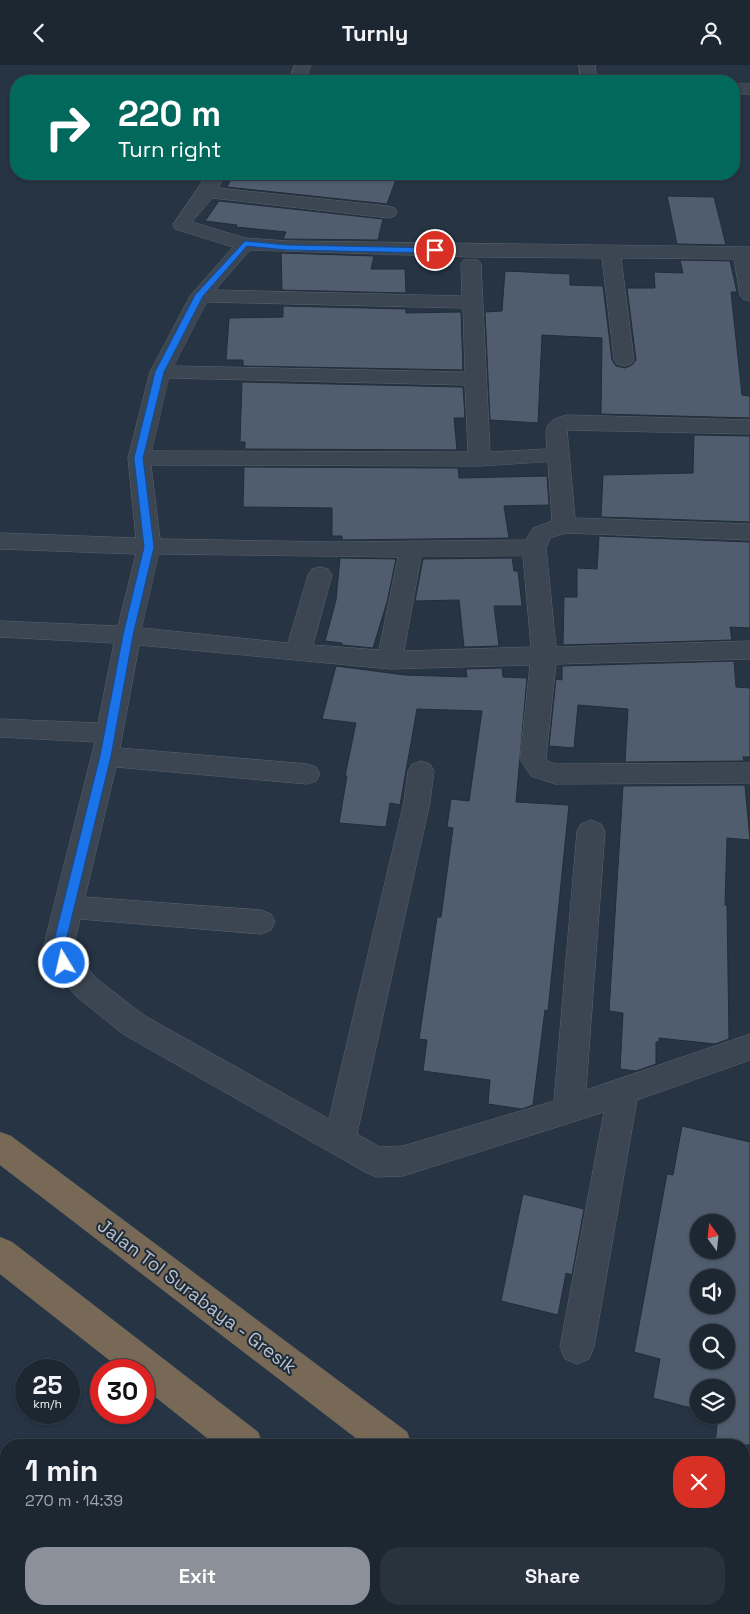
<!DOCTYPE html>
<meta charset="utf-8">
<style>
body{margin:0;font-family:"Space Grotesk",sans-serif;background:#29333e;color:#f1f3f6;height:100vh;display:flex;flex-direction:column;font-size:19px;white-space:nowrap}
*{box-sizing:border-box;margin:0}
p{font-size:16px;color:#a0a5ac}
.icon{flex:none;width:28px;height:28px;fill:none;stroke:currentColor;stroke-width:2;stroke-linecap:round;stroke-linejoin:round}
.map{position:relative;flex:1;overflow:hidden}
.side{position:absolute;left:0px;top:1374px;width:750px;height:176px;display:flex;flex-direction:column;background:#1c2732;border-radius:20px 20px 0 0;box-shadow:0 1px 4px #0004,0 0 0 1px #3a444d}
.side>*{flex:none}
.banner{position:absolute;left:10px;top:10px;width:730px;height:105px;border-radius:20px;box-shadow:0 1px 4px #0004,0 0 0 1px #3a444d;background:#00695c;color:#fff;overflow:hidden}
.needle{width:32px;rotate:345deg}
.tools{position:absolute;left:690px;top:1149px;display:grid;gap:10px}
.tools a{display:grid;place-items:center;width:45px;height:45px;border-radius:50%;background:#1c2732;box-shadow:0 1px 4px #0004,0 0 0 1px #3a444d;font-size:25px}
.speed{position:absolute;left:15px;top:1294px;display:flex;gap:10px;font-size:25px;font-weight:700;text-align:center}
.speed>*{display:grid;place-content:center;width:65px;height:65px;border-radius:50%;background:#1c2732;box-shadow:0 1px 4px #0004,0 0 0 1px #3a444d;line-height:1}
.speed small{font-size:12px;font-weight:400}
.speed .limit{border:8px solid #d22;background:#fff;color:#111}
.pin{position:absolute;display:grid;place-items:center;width:42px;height:42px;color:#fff;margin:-21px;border:2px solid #fff;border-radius:50%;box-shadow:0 1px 5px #0007}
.me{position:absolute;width:55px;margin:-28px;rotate:351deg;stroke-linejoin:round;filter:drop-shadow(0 0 4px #0008)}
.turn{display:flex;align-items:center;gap:18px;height:105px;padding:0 25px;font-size:22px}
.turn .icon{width:65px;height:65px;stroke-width:2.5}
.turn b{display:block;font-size:35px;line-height:42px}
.round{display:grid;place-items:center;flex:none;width:52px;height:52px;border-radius:20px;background:#29333e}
.summary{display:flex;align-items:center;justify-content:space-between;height:85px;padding:0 25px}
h1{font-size:30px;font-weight:700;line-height:38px}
.button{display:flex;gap:10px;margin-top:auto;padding:10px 25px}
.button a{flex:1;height:58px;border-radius:20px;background:#8c9099;color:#fff;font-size:20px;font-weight:700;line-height:58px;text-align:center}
.button a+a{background:#29333e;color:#f1f3f6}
header{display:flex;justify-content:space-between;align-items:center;height:65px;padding:0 25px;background:#1c2732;font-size:22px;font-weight:700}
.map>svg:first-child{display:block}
.building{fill:#4f5d6e;stroke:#212d3a;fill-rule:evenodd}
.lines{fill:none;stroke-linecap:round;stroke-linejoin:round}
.minor-casing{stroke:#59646f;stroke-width:1}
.highway-casing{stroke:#45515d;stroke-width:1}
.minor{fill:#3b4652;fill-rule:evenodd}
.highway{fill:#786957;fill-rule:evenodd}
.route{fill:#1a73e8;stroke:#114b97}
.labels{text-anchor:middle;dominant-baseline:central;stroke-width:4;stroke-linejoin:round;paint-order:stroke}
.near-street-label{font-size:19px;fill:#b8c1cc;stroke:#1f2b38}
</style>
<header><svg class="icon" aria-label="back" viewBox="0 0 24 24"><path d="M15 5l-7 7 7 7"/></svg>Turnly<svg class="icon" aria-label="person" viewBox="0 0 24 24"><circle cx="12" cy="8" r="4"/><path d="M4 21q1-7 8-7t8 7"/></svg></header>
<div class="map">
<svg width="750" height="1549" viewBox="0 0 750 1549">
<rect width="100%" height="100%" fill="#263443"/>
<g class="building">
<polygon points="233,109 296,110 398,109 387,139 227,122"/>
<polygon points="667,131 714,132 726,180 677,179"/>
<polygon points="219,136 383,154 378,175 283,174 286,167 236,162 237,160 205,156"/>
<polygon points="281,188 374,191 371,204 405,204 406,228 282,225"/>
<polygon points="680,195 730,196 737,227 731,227 742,330 750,331 750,353 601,349 602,273 542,270 538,358 490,355 485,247 502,246 505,206 570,209 570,220 603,221 612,295 616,301 625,303 632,300 636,295 627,223 655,223 654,207 683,208"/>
<polygon points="283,241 406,244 406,248 461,247 463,305 243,301 243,295 226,295 229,253 283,252"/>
<polygon points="242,317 463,322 465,353 454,353 457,385 245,384 245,377 240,377"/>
<polygon points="694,370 750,371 750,457 601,452 603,410 693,408"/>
<polygon points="244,402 458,403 459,413 547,411 549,440 504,441 509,473 342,475 342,471 332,471 332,443 243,442"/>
<polygon points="599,471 750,477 750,563 730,562 732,575 563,580 564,532 577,532 577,503 597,504"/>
<polygon points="340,493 396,494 387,537 373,583 342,580 342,578 325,576 336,535"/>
<polygon points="512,493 514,506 518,506 522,541 494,541 499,581 464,582 459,535 415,536 423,494"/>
<polygon points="734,596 736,622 750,623 750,692 743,692 744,696 625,697 628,644 578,640 574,683 549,681 556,614 562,615 562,601"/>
<polygon points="336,601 405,610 467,612 466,604 502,603 503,612 527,613 516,737 569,740 548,946 545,945 533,1040 522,1044 488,1039 490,1015 423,1006 427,975 419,974 437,852 441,852 453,763 447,762 451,734 469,736 482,646 417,644 400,740 390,738 386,762 339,758 347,711 345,711 356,658 322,654"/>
<polygon points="745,720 750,775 727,773 725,840 727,840 729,974 715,979 659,973 659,977 656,977 656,999 636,1006 620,1004 623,948 609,946 623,721"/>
<path d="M682,1061l68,16v303h-35l3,-30h8v-28h-27v23l-46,-12 7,-39 -26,-7 33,-178 6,1zM699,1158h27v27h-27zM699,1212h27v28h-27zM699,1268h27v27h-27z"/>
<polygon points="523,1129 584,1144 572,1210 566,1208 558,1250 501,1236"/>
</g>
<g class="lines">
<defs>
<g id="minor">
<polygon points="295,0 311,0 305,16 289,16"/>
<polygon points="579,0 595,0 597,16 581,16"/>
<rect x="734" y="19" width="16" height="10"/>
<path d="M208,109h18l-8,14 170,18 7,2 2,4 -2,4 -7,2 -176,-20 -20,24 53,16 42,3 463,6v54l-7,-2 -3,-4 -6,-36 -113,-1 13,102 -3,4 -7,2 -7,-2 -3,-4 -12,-102 -130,-1 -222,-7 -35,40 247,6 -1,-32 3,-4h14l3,4 9,188 57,-3c-2,-22 -3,-28 20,-34l183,5v14l-183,-4 8,88 175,6v16l-184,-7 -16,5 -4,10 10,99 194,-6v18l-194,5 -10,94 3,4 7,2 194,-1v20l-195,1 -24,-8 -11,-17 10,-94 -140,4 -251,-24 -19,103 187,16 9,3 4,7 -4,7 -9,3 -191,-17 -31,130 176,13 10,4 4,8 -4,8 -10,4 -181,-15 -6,26 4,12 19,22 48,37 184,103 75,-317 4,-31 4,-7 9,-3 9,3 4,7 -4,31 -73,332 23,13 23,-1 151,-45 23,-270 4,-7 10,-4 10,4 4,7 -19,259 164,-56v26l-113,40 -43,247 -5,12 -12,5 -12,-5 -5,-12 44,-235 -201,64 -27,1 -11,-5 -242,-138 -46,-37 -22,-25 -11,-27 51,-203 -95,-5v-18l98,4 16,-80 -114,-6v-16l118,5 18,-72 -136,-5v-16l136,5 -8,-80 22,-86 40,-76 43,-49 -58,-18 -2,-4zM207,237l256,6 2,64 -291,-6zM169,313l296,7 3,67 -316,-1zM548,397l4,59 -19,7 -7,12 -192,2 -174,-3 -9,-74 328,1zM159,489l239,3 -19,93 -66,-5 19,-70 -4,-6 -8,-2 -8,2 -4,6 -20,68 -146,-15zM523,491l8,91 -127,4 17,-94z"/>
</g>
<g id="highway">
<polygon points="0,1067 11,1071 407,1367 412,1380 365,1380 0,1100"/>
<polygon points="0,1172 12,1177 258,1367 263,1380 216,1380 144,1323 144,1305 122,1305 0,1209"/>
<polygon points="435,1544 478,1544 480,1549 437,1549"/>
<polygon points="591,1544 634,1544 636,1549 593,1549"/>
</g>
</defs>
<use href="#minor" class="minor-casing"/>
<use href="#highway" class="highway-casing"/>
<use href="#minor" class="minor"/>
<use href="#highway" class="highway"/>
</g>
<polygon class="route" points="245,176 287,180 435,183 439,185 435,188 287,185 247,181 203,231 164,307 143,393 154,482 133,570 111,691 65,880 71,898 64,903 58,898 53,880 100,691 123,570 144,482 134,393 155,307 195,230"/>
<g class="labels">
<g class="near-street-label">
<text transform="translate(197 1231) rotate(37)">Jalan Tol Surabaya - Gresik</text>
</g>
</g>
</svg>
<div class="tools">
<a><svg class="needle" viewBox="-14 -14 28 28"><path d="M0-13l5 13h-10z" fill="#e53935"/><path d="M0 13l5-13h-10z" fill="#a0a5ac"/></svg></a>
<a><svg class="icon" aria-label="sound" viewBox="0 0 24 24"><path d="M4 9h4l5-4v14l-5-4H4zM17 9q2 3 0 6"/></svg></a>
<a><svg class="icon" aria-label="search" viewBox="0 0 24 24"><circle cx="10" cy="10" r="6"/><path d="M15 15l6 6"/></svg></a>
<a><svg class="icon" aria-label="layers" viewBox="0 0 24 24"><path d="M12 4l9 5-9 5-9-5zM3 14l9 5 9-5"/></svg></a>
</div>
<div class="speed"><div>25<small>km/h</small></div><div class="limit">30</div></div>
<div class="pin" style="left:435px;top:185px;background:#d93025"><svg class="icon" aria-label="arrive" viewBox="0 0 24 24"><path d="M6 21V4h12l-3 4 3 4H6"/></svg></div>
<svg class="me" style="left:64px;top:898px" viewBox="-20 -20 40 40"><circle r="17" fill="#1a73e8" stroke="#fff" stroke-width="3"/><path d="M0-11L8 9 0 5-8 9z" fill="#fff"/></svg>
<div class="banner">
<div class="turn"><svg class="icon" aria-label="right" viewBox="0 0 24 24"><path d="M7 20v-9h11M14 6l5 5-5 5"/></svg><div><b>220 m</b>Turn right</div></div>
</div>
<section class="side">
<div class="summary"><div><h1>1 min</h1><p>270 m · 14:39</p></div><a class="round" style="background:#d93025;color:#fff"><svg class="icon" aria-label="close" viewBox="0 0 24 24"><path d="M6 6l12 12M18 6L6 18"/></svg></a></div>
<div class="button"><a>Exit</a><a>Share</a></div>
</section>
</div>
